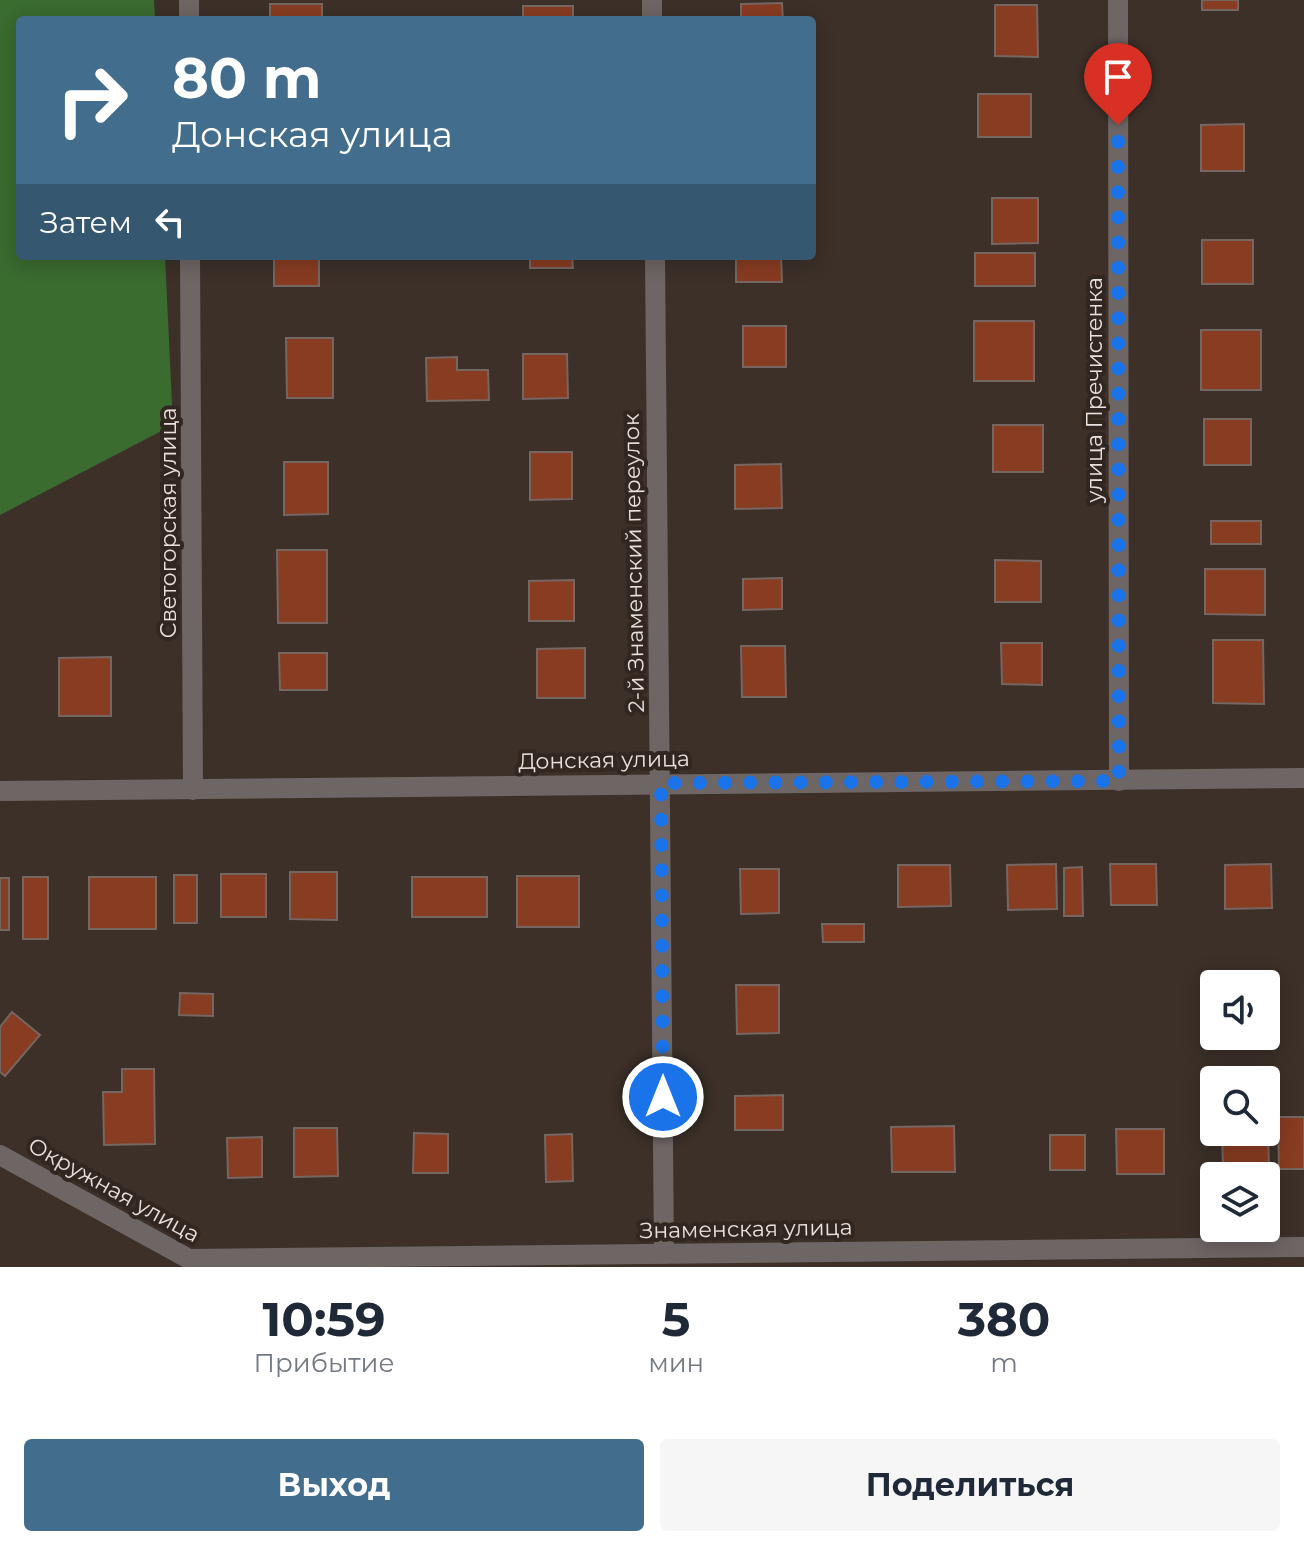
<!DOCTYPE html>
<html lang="ru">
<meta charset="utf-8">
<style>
body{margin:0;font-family:Montserrat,sans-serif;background:#f6f6f7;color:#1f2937;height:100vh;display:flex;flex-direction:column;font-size:30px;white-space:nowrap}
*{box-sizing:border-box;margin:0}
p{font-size:26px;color:#747a83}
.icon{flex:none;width:44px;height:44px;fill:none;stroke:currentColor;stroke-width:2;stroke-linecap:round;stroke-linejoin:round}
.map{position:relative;height:1267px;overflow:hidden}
.side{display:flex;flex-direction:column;background:#fff;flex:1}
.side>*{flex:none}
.top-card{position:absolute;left:16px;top:16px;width:800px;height:244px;border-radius:8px;box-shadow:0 4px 20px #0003;background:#436d8c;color:#fff;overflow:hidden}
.buttons{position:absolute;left:1200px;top:970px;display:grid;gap:16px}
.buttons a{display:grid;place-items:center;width:80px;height:80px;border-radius:8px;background:#fff;box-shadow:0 4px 20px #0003;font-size:40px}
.pin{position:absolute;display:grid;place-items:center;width:68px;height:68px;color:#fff;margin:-82px -34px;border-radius:50% 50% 50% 0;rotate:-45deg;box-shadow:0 0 8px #0007}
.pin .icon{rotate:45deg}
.me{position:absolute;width:88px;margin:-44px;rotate:0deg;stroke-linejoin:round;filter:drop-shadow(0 0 6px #0008)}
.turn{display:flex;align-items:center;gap:28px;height:168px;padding:0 24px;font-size:36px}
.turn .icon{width:104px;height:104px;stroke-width:2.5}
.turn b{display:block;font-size:56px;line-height:68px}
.then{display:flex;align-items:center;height:76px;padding:0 24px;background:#0003;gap:16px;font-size:30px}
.eta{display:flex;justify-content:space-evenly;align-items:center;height:136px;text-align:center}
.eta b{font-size:48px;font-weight:700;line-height:56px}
.button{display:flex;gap:16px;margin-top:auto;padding:16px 24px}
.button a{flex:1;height:92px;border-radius:8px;background:#436d8c;color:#fff;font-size:32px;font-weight:700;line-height:92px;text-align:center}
.button a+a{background:#f6f6f7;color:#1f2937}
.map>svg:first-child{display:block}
.green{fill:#3a6b2f}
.building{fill:#883c22;stroke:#756661;stroke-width:2}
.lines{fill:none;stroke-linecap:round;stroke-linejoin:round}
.minor{stroke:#6e6665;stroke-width:20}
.route{stroke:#1a73e8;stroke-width:14;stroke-dasharray:0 25.2}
.labels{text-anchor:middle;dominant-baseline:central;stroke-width:8;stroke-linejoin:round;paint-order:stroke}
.street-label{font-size:22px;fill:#e8e0dc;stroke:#322620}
</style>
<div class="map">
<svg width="1304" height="1267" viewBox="0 0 1304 1267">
<rect width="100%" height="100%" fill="#3c3029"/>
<polygon class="green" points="0,0 154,0 155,20 20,20 20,256 165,256 173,425 0,515"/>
<g class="building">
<rect x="1202" y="0" width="36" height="10"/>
<polygon points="782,3 783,20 741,20 741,4"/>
<rect x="270" y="4" width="52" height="16"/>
<polygon points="995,5 1037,5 1038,57 995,56"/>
<rect x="523" y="6" width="50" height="14"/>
<rect x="978" y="94" width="53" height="43"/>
<polygon points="1244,124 1244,171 1201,171 1201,125"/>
<polygon points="992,198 1038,198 1038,243 992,244"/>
<rect x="1202" y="240" width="51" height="44"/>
<rect x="975" y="253" width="60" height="33"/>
<rect x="274" y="256" width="45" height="30"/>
<polygon points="530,256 572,256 573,268 530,268"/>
<polygon points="736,256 781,256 782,282 736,282"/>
<rect x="974" y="321" width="60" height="60"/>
<rect x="743" y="326" width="43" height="41"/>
<rect x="1201" y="330" width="60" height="60"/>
<polygon points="286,338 333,338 333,398 287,398"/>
<polygon points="523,354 567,354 568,398 523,399"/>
<polygon points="457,357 457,370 488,370 489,400 427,401 426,358"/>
<rect x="1204" y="419" width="47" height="46"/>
<rect x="993" y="425" width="50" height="47"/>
<polygon points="530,452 572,452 572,499 530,500"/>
<polygon points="284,462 328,462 328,514 284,515"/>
<polygon points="781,464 782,508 735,509 735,465"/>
<rect x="1211" y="521" width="50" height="23"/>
<polygon points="277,550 327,550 327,623 278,623"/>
<polygon points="995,560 1041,561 1041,602 995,602"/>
<polygon points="1205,569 1265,569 1265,615 1205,614"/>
<polygon points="782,578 782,609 743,610 743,579"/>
<polygon points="574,580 574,621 529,621 529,581"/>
<polygon points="1213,640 1263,640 1264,704 1213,703"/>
<polygon points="1001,643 1042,643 1042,685 1002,684"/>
<polygon points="741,646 785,646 786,697 742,697"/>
<polygon points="585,648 585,698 537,698 537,649"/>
<polygon points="279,653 327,653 327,690 280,690"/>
<polygon points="111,657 111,716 59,716 59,658"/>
<polygon points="1056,864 1057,909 1008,910 1007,865"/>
<polygon points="1110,864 1156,864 1157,905 1111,905"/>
<polygon points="1271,864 1272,908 1225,909 1225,865"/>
<polygon points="898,865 950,865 951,906 898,907"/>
<polygon points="1082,867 1083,916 1064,916 1064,868"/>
<polygon points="740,869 779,869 779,913 741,914"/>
<polygon points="290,872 337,872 337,920 290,919"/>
<rect x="221" y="874" width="45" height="43"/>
<rect x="174" y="875" width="23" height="48"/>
<rect x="517" y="876" width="62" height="51"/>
<rect x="23" y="877" width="25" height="62"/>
<rect x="89" y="877" width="67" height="52"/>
<rect x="412" y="877" width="75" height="40"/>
<rect x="0" y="878" width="9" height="52"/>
<polygon points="822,924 864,924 864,942 823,942"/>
<polygon points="736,985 779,985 779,1033 737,1034"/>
<polygon points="180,993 213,994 213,1016 179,1015"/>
<polygon points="12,1012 40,1035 5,1076 0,1072 0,1027"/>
<polygon points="122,1069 154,1069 155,1144 104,1145 103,1092 122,1092"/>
<polygon points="783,1095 783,1130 735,1130 735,1096"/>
<polygon points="1278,1117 1304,1117 1304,1169 1279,1169"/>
<polygon points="954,1126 955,1172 892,1172 891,1127"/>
<polygon points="294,1128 337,1128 338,1176 294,1177"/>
<polygon points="1116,1129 1164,1129 1164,1174 1117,1174"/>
<polygon points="1268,1131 1269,1169 1223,1169 1222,1132"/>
<polygon points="414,1133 448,1134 448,1173 413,1173"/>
<polygon points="572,1134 573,1181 546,1182 545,1135"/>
<rect x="1050" y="1135" width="35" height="35"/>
<polygon points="262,1137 262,1177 228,1178 227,1138"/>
</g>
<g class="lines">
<g class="minor">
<polyline points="189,0 189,20"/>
<polyline points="652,0 652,20"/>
<polyline points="1118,0 1119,781"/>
<polyline points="190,256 193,790"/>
<polyline points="655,256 664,1254"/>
<polyline points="0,791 1304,778"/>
<polyline points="0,1155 200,1265"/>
<polyline points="189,1259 1304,1247"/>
</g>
</g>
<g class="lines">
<polyline class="route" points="663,1097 661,783 1119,781 1118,125"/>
</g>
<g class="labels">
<g class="street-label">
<text transform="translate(1094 390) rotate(-90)">улица Пречистенка</text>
<text transform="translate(168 523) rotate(-90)">Светогорская улица</text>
<text transform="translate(634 563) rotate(-91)">2-й Знаменский переулок</text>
<text transform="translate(604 760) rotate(-1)">Донская улица</text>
<text transform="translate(114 1190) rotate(29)">Окружная улица</text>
<text transform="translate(746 1229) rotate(-1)">Знаменская улица</text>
</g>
</g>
</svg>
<div class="buttons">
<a><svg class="icon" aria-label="sound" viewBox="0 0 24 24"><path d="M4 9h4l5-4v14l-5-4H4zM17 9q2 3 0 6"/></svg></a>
<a><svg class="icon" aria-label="search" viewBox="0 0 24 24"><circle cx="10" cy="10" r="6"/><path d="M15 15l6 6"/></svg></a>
<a><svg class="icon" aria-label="layers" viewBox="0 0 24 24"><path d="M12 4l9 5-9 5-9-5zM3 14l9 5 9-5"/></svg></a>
</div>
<div class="pin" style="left:1118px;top:125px;background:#d93025"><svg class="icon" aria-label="arrive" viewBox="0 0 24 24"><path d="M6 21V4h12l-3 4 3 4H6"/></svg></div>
<svg class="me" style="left:663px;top:1097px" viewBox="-20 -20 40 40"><circle r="17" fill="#1a73e8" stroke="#fff" stroke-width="3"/><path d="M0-11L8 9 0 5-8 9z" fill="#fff"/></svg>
<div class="top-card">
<div class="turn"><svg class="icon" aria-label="right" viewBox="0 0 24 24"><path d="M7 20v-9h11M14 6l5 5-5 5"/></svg><div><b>80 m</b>Донская улица</div></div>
<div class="then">Затем<svg class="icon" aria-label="left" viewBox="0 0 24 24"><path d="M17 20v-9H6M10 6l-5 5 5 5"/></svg></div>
</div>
</div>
<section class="side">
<div class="eta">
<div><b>10:59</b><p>Прибытие</p></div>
<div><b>5</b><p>мин</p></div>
<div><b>380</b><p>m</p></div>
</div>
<div class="button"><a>Выход</a><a>Поделиться</a></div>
</section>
